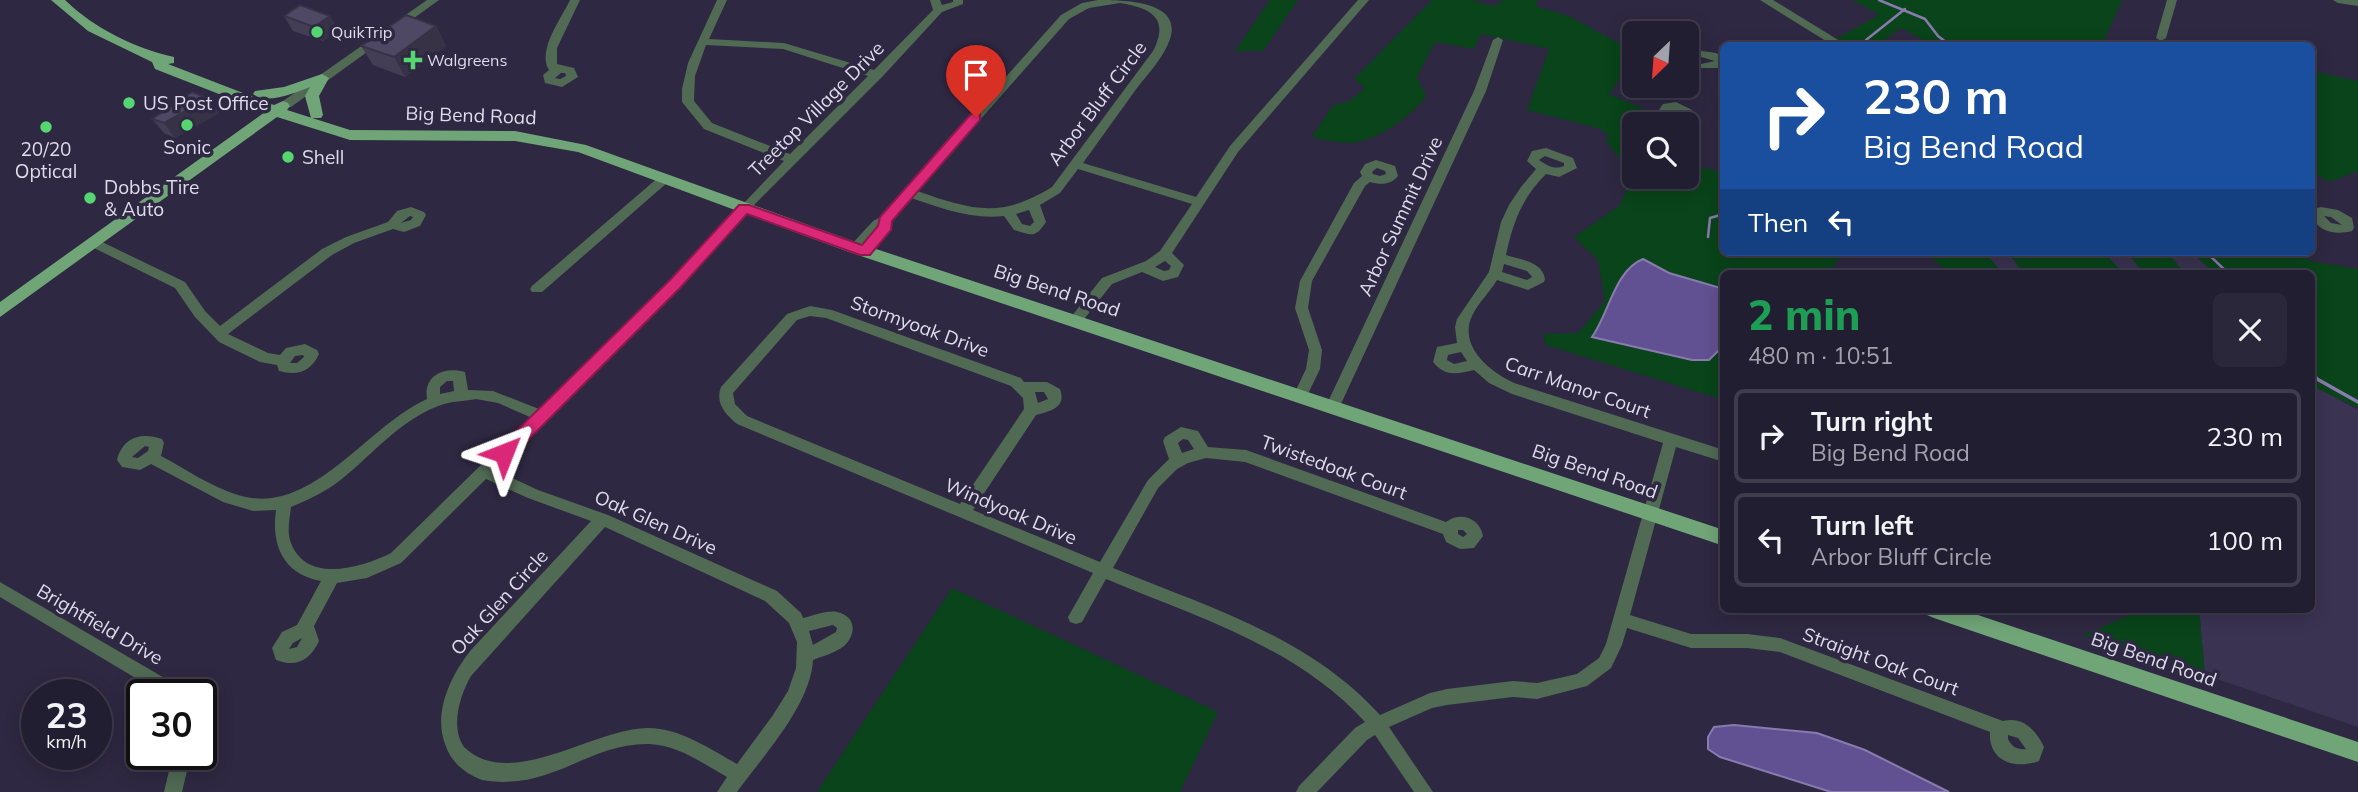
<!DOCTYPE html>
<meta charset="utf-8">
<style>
body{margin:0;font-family:Mulish,sans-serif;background:#2a273a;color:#f1f3f6;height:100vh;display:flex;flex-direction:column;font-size:26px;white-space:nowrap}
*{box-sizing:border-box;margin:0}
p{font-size:23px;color:#a2a2ac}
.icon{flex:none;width:38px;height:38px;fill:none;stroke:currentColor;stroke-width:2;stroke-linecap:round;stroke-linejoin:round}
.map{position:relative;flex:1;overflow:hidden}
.sheet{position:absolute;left:1720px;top:270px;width:595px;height:343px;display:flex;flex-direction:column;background:#221e32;border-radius:10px;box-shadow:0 4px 18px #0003,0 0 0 2px #3f3c4d}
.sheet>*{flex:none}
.top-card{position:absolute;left:1720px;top:42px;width:595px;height:214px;border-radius:10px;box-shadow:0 4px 18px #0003,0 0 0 2px #3f3c4d;background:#1a4fa0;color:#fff;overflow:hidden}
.needle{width:46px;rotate:205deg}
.tools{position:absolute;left:1622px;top:21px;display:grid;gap:14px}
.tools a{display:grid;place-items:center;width:77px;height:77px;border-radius:10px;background:#221e32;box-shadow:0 4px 18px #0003,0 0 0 2px #3f3c4d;font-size:35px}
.speed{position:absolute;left:21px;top:679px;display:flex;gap:14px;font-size:35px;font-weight:700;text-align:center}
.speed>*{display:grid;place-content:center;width:91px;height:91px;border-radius:50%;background:#221e32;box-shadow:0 4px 18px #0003,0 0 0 2px #3f3c4d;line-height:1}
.speed small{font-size:18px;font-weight:400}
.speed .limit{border:4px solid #111;border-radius:10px;background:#fff;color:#111}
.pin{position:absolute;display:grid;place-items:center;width:60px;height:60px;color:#fff;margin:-72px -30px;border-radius:50% 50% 50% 0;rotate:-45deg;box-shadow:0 0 7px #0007}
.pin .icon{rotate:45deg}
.me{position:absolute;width:77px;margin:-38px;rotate:45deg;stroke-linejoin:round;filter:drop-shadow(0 0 5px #0008)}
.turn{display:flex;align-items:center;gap:24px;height:147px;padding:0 28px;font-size:32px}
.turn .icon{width:91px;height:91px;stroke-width:2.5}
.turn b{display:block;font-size:49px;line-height:60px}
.then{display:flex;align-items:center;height:66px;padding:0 28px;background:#0003;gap:14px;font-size:26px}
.round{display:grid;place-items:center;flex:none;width:74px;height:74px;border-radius:10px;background:#2a273a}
.head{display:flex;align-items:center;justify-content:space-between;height:119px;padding:0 28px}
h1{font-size:42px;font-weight:800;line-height:52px;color:#1e9e55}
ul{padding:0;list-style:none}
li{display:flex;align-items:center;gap:21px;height:94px;margin:0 14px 10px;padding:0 14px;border:4px solid #3f3c4d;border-radius:10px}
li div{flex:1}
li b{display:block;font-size:26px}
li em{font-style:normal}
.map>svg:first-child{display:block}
.built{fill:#3b3352}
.green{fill:#09441a}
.water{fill:#625192;stroke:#887bad;stroke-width:2}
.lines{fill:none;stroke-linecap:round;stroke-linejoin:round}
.stream-far1{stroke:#887bad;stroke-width:2.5}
.stream{stroke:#887bad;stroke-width:3.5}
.minor{fill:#506a53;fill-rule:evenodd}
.major{fill:#70a578;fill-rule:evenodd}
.wall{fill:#433e56}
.shaded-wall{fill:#373246}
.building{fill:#4e4864;stroke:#373246;stroke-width:2}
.route{fill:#db2777;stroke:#8e194d;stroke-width:2}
.poi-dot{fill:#55d671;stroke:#2e2842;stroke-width:2.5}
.labels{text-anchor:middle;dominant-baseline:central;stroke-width:7;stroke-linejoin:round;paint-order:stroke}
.far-poi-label{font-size:16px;fill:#dfdced;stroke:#2e2842;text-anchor:start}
.poi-label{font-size:19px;fill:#dfdced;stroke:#2e2842;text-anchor:start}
.street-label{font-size:19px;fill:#dfdced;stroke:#2e2842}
</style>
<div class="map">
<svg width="2358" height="792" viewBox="0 0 2358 792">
<rect width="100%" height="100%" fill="#2e2842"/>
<g class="built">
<polygon points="1985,252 2222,252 2238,273 2002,273"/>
<polygon points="2312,374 2325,392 2358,410 2358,727 2205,675 2199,609 2312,609"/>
</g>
<g class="green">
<polygon points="1270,0 1298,0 1263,51 1235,51"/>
<path d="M1432,0h38l23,6 11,-6h34l-3,6 34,10 60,33 4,10 -24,35 47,20 5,6 11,4h-38v53h53v-29l8,18 29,6v80h119l-14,21h-105v127l-178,-55 -3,-11 35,-1 27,-32 -7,-41 -24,-23 46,-32 13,-30 -28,-35 5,-3 -9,-8 -74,-19 22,-61 -68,-15 -7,15 -39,-7 -18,35 9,19c-13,20 -50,45 -75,47 -14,0 -26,-3 -39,-6l21,-32 15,-3 17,-14 -11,-9z"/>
<polygon points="1853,0 2122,0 2102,45 1932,45 1901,28 1877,45 1823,46 1879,15"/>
<polygon points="2312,71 2358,81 2358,171 2330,182 2312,172"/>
<polygon points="1924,252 1985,252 2002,273 1949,273"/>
<polygon points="2007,252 2104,252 2123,273 2024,273"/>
<polygon points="2126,252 2167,252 2185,273 2144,273"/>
<polygon points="2191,252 2290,252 2314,262 2358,269 2358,408 2312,386 2312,273 2214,273"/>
<polygon points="952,588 1218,712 1180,792 817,792"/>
<polygon points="2144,609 2199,609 2205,675 2083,635"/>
</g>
<g class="water">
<path d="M1643,259l26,14 55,16v56l-15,15h-17l-100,-23c17,-24 23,-67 51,-78z"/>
<polygon points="1734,725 1817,733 1865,750 1949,792 1831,792 1720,757 1708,749 1708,737 1714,727"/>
</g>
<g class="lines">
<g class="stream-far1">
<polyline points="1879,0 1925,19 1938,36 1951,46"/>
<polyline points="1866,40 1905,9"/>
<polyline points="1708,237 1710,218 1724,214"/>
<polyline points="2206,252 2228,273"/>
</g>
<polyline class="stream" points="2312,372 2317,379 2358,402"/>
<g class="minor">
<polygon points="427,0 439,0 291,107 283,107 283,101"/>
<path d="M570,0h10l-23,48v16l17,4 4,9 -16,10 -17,-4 -2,-8 6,-5c-12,-20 12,-51 21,-70zM561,73h4l1,3 -6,3 -5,-1z"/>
<path d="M717,0h10l-18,39 75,4 90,27 59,-60 -3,-10h10l2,5 11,-3v-2h10v4l-21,8 -60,65 -134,134 -81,89 -172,170 43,20 70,25 169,76 24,22 2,5c10,-2 24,-8 34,-6 19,4 20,22 7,34 -9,7 -21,10 -31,14 -2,45 -51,97 -76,132h-20l10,-15c-25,-14 -49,-32 -78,-33 -62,-1 -97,48 -167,36 -18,-7 -31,-18 -37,-36 -12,-32 6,-69 26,-94l120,-129 -63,-23 -42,-19 -85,84 -34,15 -30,5 -23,43 5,15c-9,19 -22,27 -43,19l-4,-12 10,-16 15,-7 24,-44c-38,-7 -50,-36 -45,-71l-23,1 -30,-9 -72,-38 -11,6 -18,-3 -5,-7c6,-23 24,-28 45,-21l2,4 -3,13c25,13 50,31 77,39 73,23 127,-68 189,-96 -4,-24 18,-33 38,-27l3,18 25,1 46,18 118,-115 127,-133 -80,-32 -22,-27v-13l6,-26zM706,45l77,4 85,27 -78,78 -78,-31 -18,-22 1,-25zM447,381h6l1,10 -14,3v-7zM476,399l22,4 32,14 -139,136c-30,15 -87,32 -101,-13 -3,-10 0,-23 1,-33 19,-8 36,-16 52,-29 32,-26 60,-61 101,-74 10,-3 22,-3 32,-5zM145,446l4,1 -1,4 -10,7 -6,-1zM605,527l160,74 24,22 8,19 -1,26 -8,23 -15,24 -36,49c-27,-15 -57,-36 -89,-36 -55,0 -137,64 -184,19 -14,-20 -4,-52 7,-71zM833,625l4,3 -1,4 -23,13 -4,-14zM302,638l-5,9 -8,2 4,-6z"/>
<path d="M1098,0c23,0 85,0 72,39 -6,18 -22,35 -33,49 -18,25 -36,50 -54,75l113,34 34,-51 128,-146h11l-131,152 -66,101 12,12 -6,12 -15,4 -21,-9 -30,12 -31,39h-10l-2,-3 2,-3 31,-39 44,-17 14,-10 32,-47 -114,-35 -18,24 -20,12 6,17c-11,17 -15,13 -32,8l-10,-14c-32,4 -63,-8 -93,-18l-52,53h-8l-2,-3 2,-3 22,-24 8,-4 180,-202 21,-12zM1120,3c31,5 50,15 33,48l-101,136c-52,32 -80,23 -135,4l152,-172 20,-11zM1029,210l5,12 -4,4 -8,-2 -6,-10zM1165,261l6,5 -2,4 -5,1 -9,-4z"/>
<polygon points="1760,0 1773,0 1848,46 1834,46"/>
<polygon points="2167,0 2177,0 2166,38 2161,41 2156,38"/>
<polygon points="2333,0 2358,0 2358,6 2338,3"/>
<polygon points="1498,37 1503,40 1486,91 1340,406 1338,410 1328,410 1326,406 1474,91 1493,40"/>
<polygon points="1702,51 1716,53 1724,57 1722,68 1701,68 1701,64 1715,61 1698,56 1698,52"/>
<path d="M1676,102l16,8v10l-19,4 -16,-11 6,-9zM1671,110l11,5 -5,2 -8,-5z"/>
<path d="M1546,148l27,10 4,10 -18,9 -13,-3c-24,24 -33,48 -40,81 15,5 36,6 39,24l-1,3 -16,8 -31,-10c-7,12 -19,23 -25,36 -14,30 18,56 42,67l210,67v12l-48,-15 -46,168 61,19h56l33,4 223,83c20,-5 33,9 41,26l-5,14c-24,9 -51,0 -49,-29l-210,-80 -33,-4h-56l-64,-20 -5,17 -11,23 -24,18 -50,13 -24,-2 -66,8 -15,3 -43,19 44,65h-19l-39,-57 -8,5 -50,52h-21l3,-6 56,-58 10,-6c-68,-75 -168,-105 -259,-143l-24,43 -6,2 -6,-2 -2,-5 25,-44 -356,-149c-12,-10 -22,-21 -16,-37l66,-73 23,-8 22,4 189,68 3,4h23l13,7c7,19 -10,22 -24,26l-63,95 127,52 48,-82 21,-21 -6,-18 2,-4 16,-10 17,4 10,16 38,3 200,72c14,-11 34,-4 37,14l-9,12 -14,1 -14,-7 -3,-8 -198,-72 -39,-4 -18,5 -11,6 -19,19 -45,80c95,39 195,68 267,147l50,-22 17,-4 66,-8 24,2 40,-9 22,-16 7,-14 57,-201 -151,-49 -23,-11 -15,-13c-17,4 -29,7 -41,-8l4,-15 20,-4 -2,-16 2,-8 32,-47 12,-50 8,-17 12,-18 15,-18 -9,-8 5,-10zM1545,156l19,7v3c-10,4 -16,0 -25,-6zM1504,264l23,7 5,6 -5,3 -25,-8zM810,316l16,2 185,68 12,12 1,11 -64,95 -213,-88 -12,-12 -2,-11 64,-73zM1461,352l6,9 -13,3 -7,-4 1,-5zM1035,392h9l4,7 -10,4zM1183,439l5,1 6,9 -12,4 -4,-10zM1458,530h5l4,4 -4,3 -5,-3zM2008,735l10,3 8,11c-9,1 -14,-2 -18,-10z"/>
<path d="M1376,160l19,6 3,10c-7,9 -18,9 -28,6l-5,4 -53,95 -4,27 14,42 -2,19 -15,31h-10l-2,-4 13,-27 3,-19 -14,-42 5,-27 54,-98 8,-7 -2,-4 5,-8zM1377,168l8,3 1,3 -6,2 -7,-2 -1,-2z"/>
<polygon points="664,175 668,176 670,179 668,182 542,292 532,292 530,289 532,286 660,176"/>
<path d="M411,207l13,5 2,3 -6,11 -16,6 -11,-3 -39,14 -22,12 -104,79 40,19 12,2 6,-7 19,-4 12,6 2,4c-8,18 -22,22 -40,17l-2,-6 -17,-3 -41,-20 -24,-25 -20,-29 -83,-41 -2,-3 2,-3h8l85,41 20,29 15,15 102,-77 24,-12 42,-15 9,-11zM410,216l3,1 -2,3 -10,3zM303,355l1,2 -7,6h-7l5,-7z"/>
<path d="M2321,207l17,3 14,8 2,10 -2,3c-15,4 -35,2 -40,-16l5,-7zM2324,216l7,1 11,8 -11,-2z"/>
<polygon points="0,582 185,690 187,695 164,695 0,597"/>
<polygon points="173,754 191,754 182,792 164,792"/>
</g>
<g class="major">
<path d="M51,0h14c30,29 70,48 109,57v6l-6,1 106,41 9,-4 5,2 2,3 -3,4 63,20 165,1 71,14 275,99 863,286v16l-875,-294 -271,-100 -63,-11 -165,-1 -73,-23 -277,200v-15l265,-190 -110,-43 -3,-7 -64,-31z"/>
<path d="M322,74l7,4 -10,18 4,19 -2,3h-10l-6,-22 5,-9c-15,6 -44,18 -57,7l2,-3 29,-4z"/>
<polygon points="1924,609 1960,609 2358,742 2358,762 1934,618 1927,615"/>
</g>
</g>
<g class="wall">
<polygon points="284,16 330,16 339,31 323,41 293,31"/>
<polygon points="436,26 446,46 405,77 373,65 361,46"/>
<polygon points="208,98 219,113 175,138 164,133 152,119"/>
</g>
<g class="shaded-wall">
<polygon points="330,16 339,31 323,41 314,27"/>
<polygon points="436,26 446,46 405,77 394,57"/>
<polygon points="208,98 219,113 175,138 164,123"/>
</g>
<g class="building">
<polygon points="300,5 330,16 314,27 284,16"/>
<polygon points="406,15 436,26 394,57 361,46"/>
<polygon points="192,92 208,98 164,123 152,119"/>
</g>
<polygon class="route" points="976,113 980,114 980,120 892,221 891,230 870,255 860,255 747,214 680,288 510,458 498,458 496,453 498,449 670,280 739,205 749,205 862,245 878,226 880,217 971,114"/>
<g class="poi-dot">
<circle cx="317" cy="32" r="7"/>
<path d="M409.5 49.5h7v7h7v7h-7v7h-7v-7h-7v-7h7z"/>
<circle cx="129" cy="103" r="7"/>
<circle cx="187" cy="125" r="7"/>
<circle cx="46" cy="127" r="7"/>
<circle cx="288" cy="157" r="7"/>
<circle cx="90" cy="198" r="7"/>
</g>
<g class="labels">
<g class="far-poi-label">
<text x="331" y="32">QuikTrip</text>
<text x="427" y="60">Walgreens</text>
</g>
<g class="poi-label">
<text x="143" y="103">US Post Office</text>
<text x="187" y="147" text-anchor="middle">Sonic</text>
<text x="46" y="149" text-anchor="middle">20/20<tspan x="46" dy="22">Optical</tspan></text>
<text x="302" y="157">Shell</text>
<text x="104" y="187">Dobbs Tire<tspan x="104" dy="22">&amp; Auto</tspan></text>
</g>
<g class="street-label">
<text transform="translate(1097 103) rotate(-53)">Arbor Bluff Circle</text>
<text transform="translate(816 109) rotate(-45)">Treetop Village Drive</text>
<text transform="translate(471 115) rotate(2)">Big Bend Road</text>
<text transform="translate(1400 216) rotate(-65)">Arbor Summit Drive</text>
<text transform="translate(1057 290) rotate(18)">Big Bend Road</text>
<text transform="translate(920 326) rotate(20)">Stormyoak Drive</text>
<text transform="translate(1578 387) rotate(19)">Carr Manor Court</text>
<text transform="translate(1334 467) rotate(20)">Twistedoak Court</text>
<text transform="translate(1595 471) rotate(19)">Big Bend Road</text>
<text transform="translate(1011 511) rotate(23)">Windyoak Drive</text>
<text transform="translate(656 522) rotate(24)">Oak Glen Drive</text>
<text transform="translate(499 602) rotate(-48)">Oak Glen Circle</text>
<text transform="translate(100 624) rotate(30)">Brightfield Drive</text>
<text transform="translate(2154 659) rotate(19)">Big Bend Road</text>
<text transform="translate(1881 661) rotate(20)">Straight Oak Court</text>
</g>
</g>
</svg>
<div class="tools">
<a><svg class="needle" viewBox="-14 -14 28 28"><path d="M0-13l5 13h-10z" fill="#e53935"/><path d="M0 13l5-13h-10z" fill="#a2a2ac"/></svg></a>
<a><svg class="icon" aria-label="search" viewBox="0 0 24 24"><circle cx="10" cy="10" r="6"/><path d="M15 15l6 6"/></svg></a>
</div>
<div class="speed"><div>23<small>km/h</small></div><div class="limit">30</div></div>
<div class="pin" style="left:976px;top:117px;background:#d93025"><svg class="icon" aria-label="arrive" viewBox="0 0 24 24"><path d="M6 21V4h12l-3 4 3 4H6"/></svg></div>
<svg class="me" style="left:504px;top:453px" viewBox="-20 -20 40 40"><path d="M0-17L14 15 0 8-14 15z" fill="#db2777" stroke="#fff" stroke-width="4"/></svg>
<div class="top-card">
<div class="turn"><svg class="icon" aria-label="right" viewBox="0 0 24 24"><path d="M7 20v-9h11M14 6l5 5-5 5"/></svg><div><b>230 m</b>Big Bend Road</div></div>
<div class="then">Then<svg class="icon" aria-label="left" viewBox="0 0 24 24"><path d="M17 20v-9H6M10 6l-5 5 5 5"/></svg></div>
</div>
<section class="sheet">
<div class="head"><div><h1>2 min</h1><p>480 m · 10:51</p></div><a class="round"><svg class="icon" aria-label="close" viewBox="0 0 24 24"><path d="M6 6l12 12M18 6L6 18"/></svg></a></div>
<ul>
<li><svg class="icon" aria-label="right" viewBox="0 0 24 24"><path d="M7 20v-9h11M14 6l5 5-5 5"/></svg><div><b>Turn right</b><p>Big Bend Road</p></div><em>230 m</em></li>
<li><svg class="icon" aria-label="left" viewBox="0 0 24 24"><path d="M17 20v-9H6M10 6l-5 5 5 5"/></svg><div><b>Turn left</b><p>Arbor Bluff Circle</p></div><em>100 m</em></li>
</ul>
</section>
</div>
